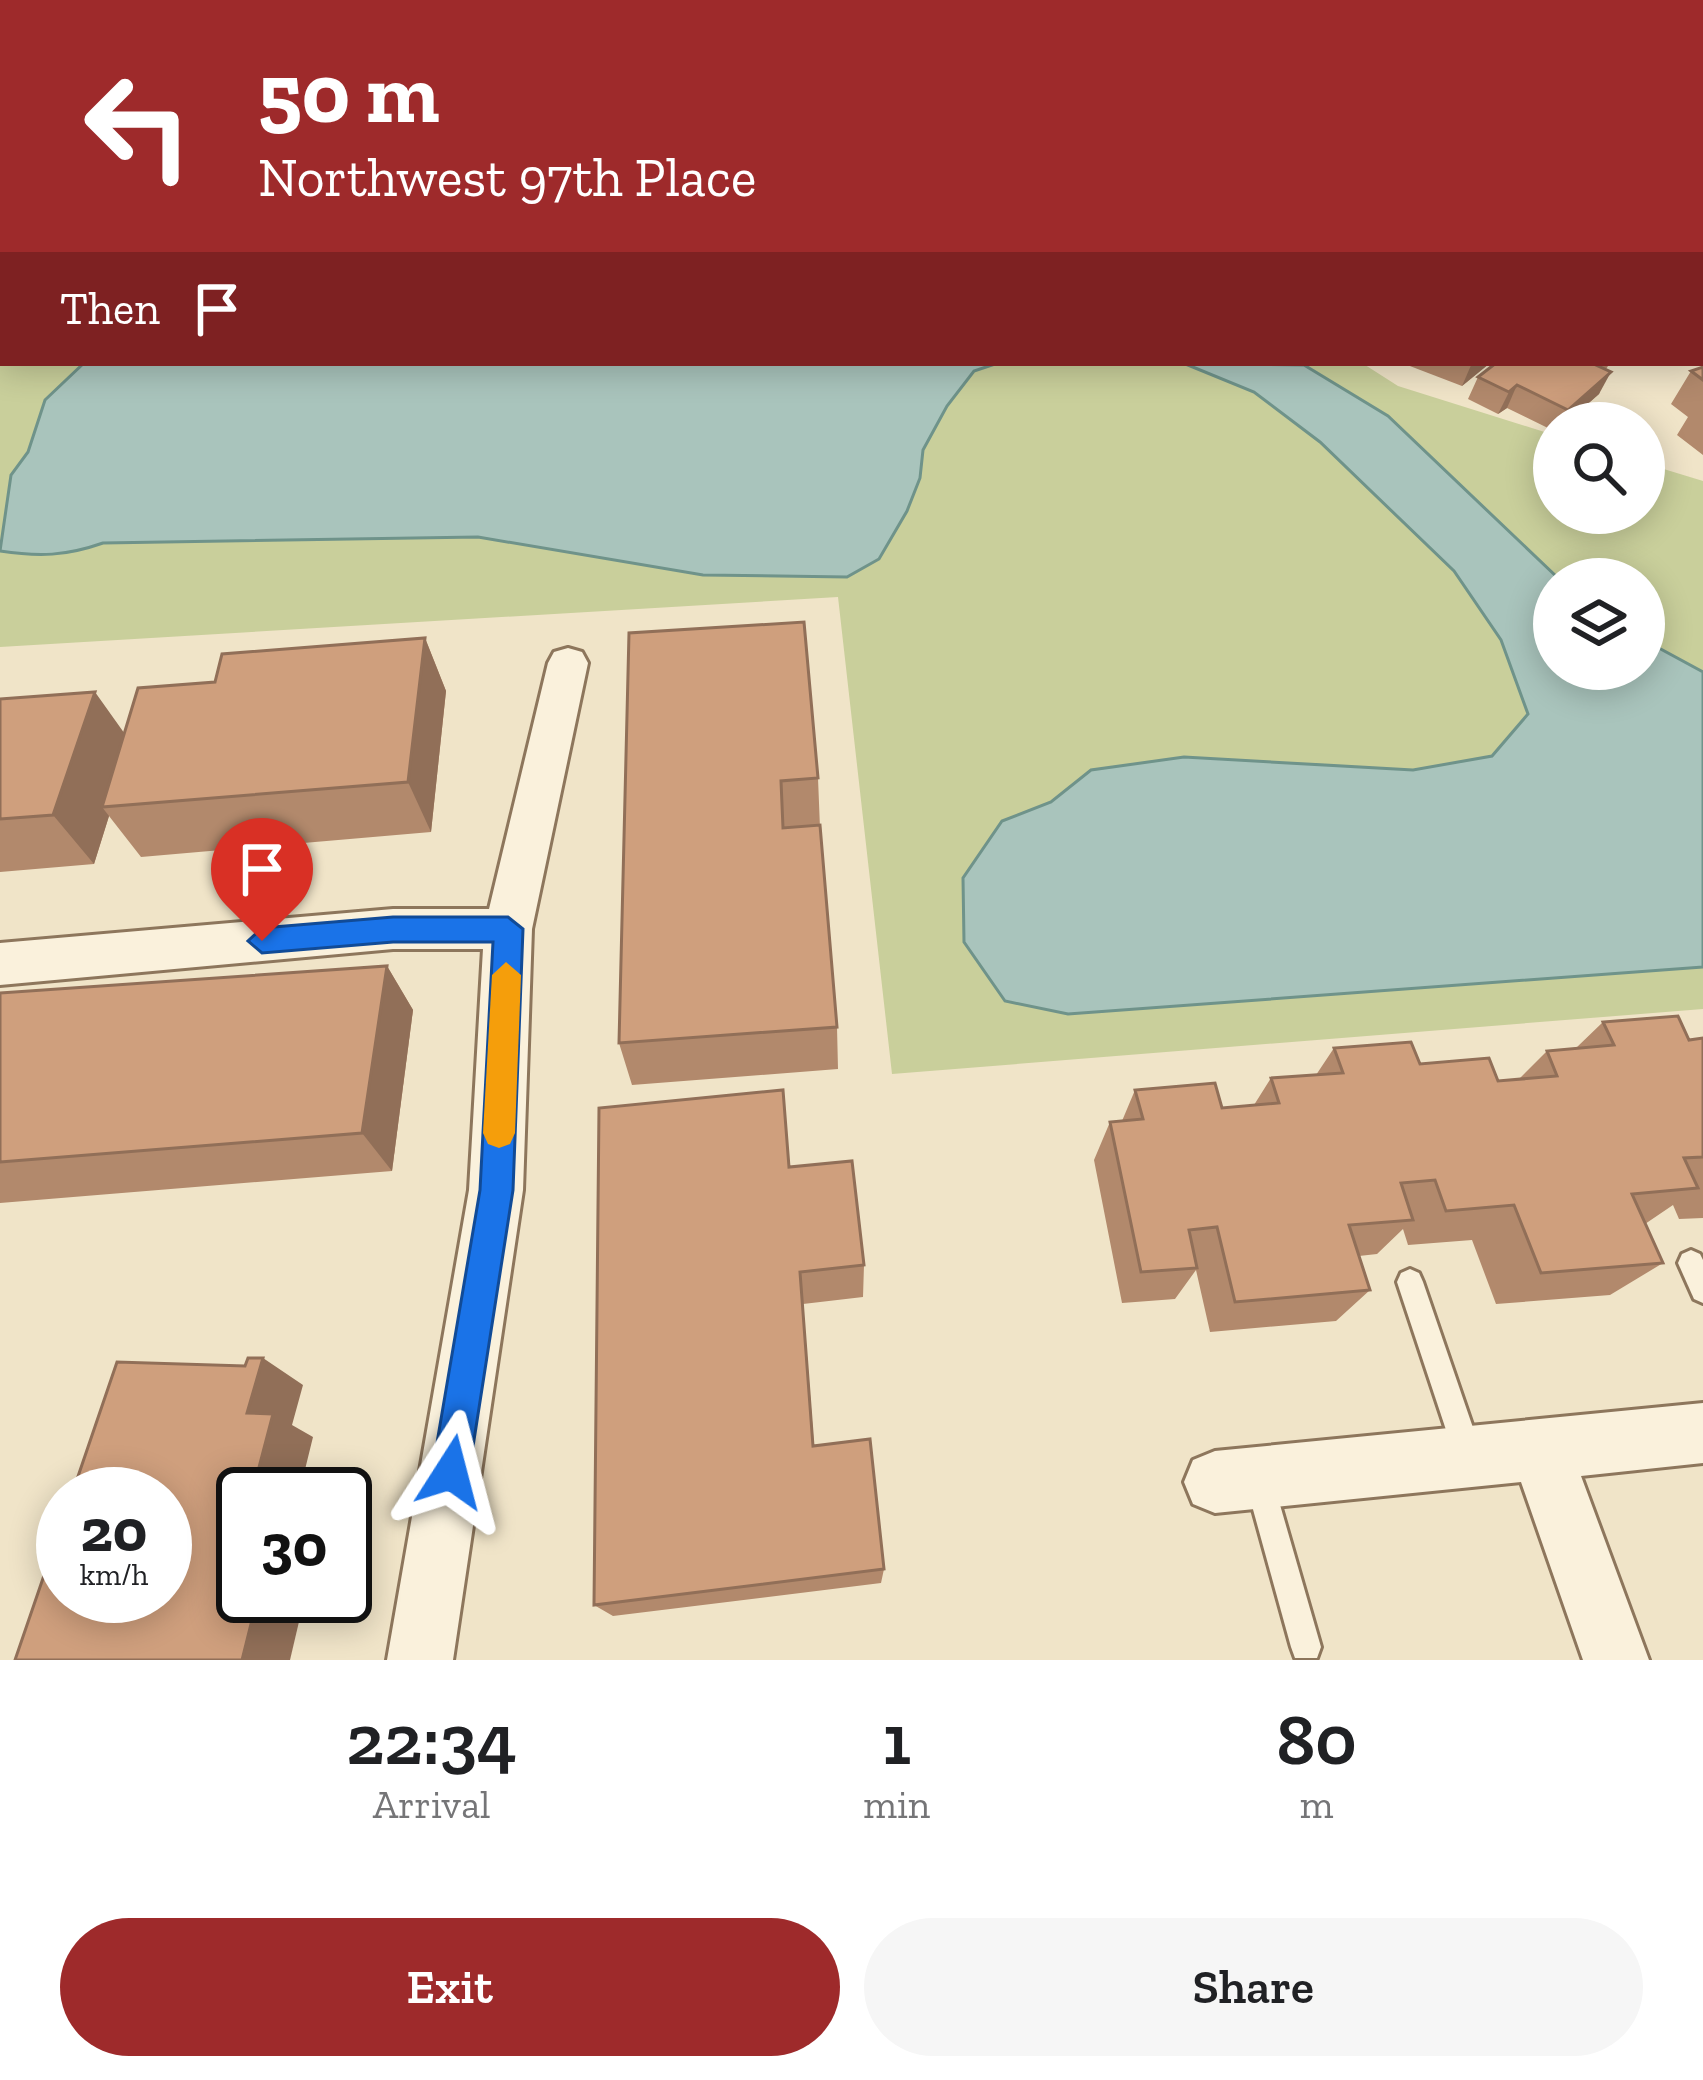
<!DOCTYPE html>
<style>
body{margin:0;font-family:"Zilla Slab",serif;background:#f6f6f6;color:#202124;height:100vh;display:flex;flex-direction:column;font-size:45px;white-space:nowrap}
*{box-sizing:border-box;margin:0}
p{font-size:39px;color:#757577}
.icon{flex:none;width:66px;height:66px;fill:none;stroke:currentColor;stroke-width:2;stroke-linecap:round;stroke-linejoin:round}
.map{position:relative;height:1660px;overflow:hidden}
.details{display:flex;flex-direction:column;background:#fff;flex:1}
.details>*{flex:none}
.hud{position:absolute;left:0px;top:0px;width:1704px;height:366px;box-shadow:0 6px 30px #0003;background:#9e2a2b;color:#fff;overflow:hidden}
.controls{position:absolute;left:1533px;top:402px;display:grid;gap:24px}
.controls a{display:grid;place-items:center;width:132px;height:132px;border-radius:50%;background:#fff;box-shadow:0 6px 30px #0003;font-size:60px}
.speed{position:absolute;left:36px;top:1467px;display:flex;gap:24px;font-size:60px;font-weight:700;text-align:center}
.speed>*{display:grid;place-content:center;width:156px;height:156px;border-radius:50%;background:#fff;box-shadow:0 6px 30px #0003;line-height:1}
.speed small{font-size:30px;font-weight:400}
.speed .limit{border:6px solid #111;border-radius:18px;background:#fff;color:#111}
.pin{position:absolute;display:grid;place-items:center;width:102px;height:102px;color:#fff;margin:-123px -51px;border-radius:50% 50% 50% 0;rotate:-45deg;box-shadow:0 0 12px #0007}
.pin .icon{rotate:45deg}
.me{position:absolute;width:132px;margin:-66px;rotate:9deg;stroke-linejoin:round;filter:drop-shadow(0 0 9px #0008)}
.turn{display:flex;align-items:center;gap:42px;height:252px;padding:0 60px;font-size:54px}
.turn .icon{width:156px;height:156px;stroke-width:2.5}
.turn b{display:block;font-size:84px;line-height:102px}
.then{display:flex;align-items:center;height:114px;padding:0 60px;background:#0003;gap:24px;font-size:45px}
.eta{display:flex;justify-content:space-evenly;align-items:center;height:204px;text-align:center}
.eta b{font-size:72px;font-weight:600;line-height:84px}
.action{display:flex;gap:24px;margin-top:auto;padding:24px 60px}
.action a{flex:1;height:138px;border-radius:72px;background:#9e2a2b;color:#fff;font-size:48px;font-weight:600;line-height:138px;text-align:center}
.action a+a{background:#f6f6f6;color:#202124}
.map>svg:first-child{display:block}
.green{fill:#c9cf9b;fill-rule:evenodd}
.water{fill:#a9c4bc;stroke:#6f938a;stroke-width:3}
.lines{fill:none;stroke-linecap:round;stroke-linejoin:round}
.service-casing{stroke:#8d765c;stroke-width:6}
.minor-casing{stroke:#8d765c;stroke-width:6}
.service{fill:#faf1dc;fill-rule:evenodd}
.minor{fill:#faf1dc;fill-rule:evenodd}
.wall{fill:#b2896c}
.shaded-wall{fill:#916f58}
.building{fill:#cf9f7d;stroke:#916f58;stroke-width:3}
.route{fill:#1a73e8;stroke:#114b97;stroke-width:3}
.slow{fill:#f59e0b}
</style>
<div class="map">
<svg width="1703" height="1660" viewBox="0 0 1703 1660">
<rect width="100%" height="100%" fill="#f0e4c8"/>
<path class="green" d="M0,0h271l-268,3v360h1359l36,23 156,49v78h90v-50l59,18v528l-811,65 -54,-477 -838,50zM1554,579h90v90h-90z"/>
<g class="water">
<polygon points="789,0 1319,0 1320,3 789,3"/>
<path d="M84,363h914l-24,8 -27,35 -24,44 -3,28 -13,33 -28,48 -32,18 -144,-2 -225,-38 -375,6c-37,13 -64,14 -103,8l11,-76 17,-23 17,-52z"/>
<polygon points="1183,363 1304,365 1388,416 1559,579 1554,579 1554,669 1644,669 1644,640 1703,672 1703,967 1068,1014 1005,1001 964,942 963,878 1002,821 1051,802 1091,770 1184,757 1413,770 1492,756 1528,714 1501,640 1454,571 1320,442 1254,392"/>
</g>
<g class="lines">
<defs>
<g id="service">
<polygon points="506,0 518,0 517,3 505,3"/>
<polygon points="1691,1250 1700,1254 1703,1260 1703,1303 1694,1299 1678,1263 1682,1254"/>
<polygon points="1410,1269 1419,1273 1423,1282 1481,1451 1477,1461 1467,1465 1457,1461 1453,1451 1397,1282 1401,1273"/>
<polygon points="1260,1470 1270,1474 1274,1484 1321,1647 1317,1658 1295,1658 1291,1647 1246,1484 1250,1474"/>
</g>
<g id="minor">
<polygon points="414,0 438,0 413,3"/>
<polygon points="589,0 613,0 588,3"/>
<polygon points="1508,0 1532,0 1534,3 1510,3"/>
<rect x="1701" y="335" width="2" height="20"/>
<polygon points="568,648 582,652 588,663 532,929 523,1190 453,1660 387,1660 469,1190 483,949 393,949 0,985 0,943 393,909 489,909 548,663 554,652"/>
<polygon points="1703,1403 1703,1463 1581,1476 1649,1660 1583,1660 1521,1482 1215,1513 1193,1504 1184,1482 1193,1460 1215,1451"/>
</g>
</defs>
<use href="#service" class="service-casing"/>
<use href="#minor" class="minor-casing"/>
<use href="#service" class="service"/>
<use href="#minor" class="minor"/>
</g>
<g class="wall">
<polygon points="1553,0 1703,0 1703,190 1701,191 1701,3 1552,3"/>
<polygon points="1402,363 1490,363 1462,386"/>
<polygon points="1496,363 1610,363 1606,369 1599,394 1566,423 1554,423 1554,431 1507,408 1498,414 1468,399 1478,377"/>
<polygon points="1703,367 1703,455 1677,435 1688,417 1671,404 1691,371"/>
<polygon points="629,633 818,778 820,828 837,1027 838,1069 632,1085 619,1043"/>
<polygon points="425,638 446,691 431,832 141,857 109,816 94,864 0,872 0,699 124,734 215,682"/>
<polygon points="387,966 413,1010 392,1171 0,1203 0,993"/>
<polygon points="1603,1022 1689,1040 1703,1038 1703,1218 1679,1219 1673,1205 1645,1224 1663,1263 1610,1295 1496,1304 1472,1240 1408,1245 1403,1229 1377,1254 1359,1256 1370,1290 1336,1321 1210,1332 1196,1270 1175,1299 1122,1303 1094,1160 1110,1122 1122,1121 1135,1090 1222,1108 1254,1105 1271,1078 1316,1075 1334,1048 1498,1081 1519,1079 1547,1051 1576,1048"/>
<polygon points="790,1167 864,1265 863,1297 803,1304 814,1446 884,1569 881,1583 613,1616 594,1605"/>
</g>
<g class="shaded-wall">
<polygon points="337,0 362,0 362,3 335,3"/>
<polygon points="1472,363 1490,363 1462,386"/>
<polygon points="1611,372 1599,394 1566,423 1561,423 1568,410"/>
<polygon points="1517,385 1507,408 1498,414 1509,392"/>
<polygon points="425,638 446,691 431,832 408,782"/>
<polygon points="95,692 132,744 102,807 109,816 94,864 53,815"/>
<polygon points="387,966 413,1010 392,1171 362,1133"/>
<polygon points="263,1358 303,1385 292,1425 313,1437 299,1494 252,1494 247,1413"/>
<polygon points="258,1596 305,1596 290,1660 242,1660"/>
</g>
<g class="building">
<polygon points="247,0 337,0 335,3 246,3"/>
<polygon points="632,0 717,0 716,3 630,3"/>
<polygon points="1390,0 1467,0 1507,1 1508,3 1392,3"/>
<polygon points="1612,0 1685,0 1687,3 1613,3"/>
<rect x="1701" y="46" width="2" height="29"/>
<polygon points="1701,121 1703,122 1703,165 1701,164"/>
<polygon points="1701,206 1703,206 1703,253 1701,251"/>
<polygon points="1496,363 1598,363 1596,365 1611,372 1568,410 1517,385 1509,392 1478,377"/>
<polygon points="1703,367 1703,380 1691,371"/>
<polygon points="804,622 818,778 781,781 783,828 820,825 837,1027 619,1043 629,633"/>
<polygon points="425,638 408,782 102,807 138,688 215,682 222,654"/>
<polygon points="95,692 53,815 0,819 0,699"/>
<polygon points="387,966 362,1133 0,1162 0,993"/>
<polygon points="1678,1016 1689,1040 1703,1038 1703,1157 1684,1158 1698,1188 1632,1194 1663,1263 1541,1273 1514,1205 1446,1211 1435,1180 1401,1183 1413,1220 1349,1225 1370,1290 1235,1302 1217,1227 1189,1230 1197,1268 1141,1272 1110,1122 1143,1119 1135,1090 1215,1083 1222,1108 1279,1103 1271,1078 1343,1073 1334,1048 1411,1042 1420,1064 1489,1058 1498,1081 1557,1076 1547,1051 1614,1045 1603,1022"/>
<polygon points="783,1090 789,1167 852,1161 864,1265 800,1272 813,1446 870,1439 884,1569 594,1605 599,1108"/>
<polygon points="248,1358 263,1358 247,1413 273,1414 252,1494 243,1494 243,1596 258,1596 242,1660 15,1660 63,1520 63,1596 165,1596 165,1494 72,1494 117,1362 245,1366"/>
</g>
<polygon class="route" points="393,917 508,917 523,929 513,1190 469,1472 464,1485 451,1491 437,1485 432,1472 480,1190 493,942 393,942 262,953 248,941 262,928"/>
<polygon class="slow" points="506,962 521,975 515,1133 510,1144 499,1148 488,1144 483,1133 492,975"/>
</svg>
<div class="controls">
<a><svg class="icon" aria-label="search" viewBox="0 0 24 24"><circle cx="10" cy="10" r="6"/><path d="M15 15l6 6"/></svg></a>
<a><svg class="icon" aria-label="layers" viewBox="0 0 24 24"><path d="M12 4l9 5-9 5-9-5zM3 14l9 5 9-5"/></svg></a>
</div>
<div class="speed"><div>20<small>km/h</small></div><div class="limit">30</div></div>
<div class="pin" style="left:262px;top:941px;background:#d93025"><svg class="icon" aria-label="arrive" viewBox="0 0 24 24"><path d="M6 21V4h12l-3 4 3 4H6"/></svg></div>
<svg class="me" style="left:451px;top:1472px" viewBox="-20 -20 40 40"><path d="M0-17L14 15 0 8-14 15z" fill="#1a73e8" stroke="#fff" stroke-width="4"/></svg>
<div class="hud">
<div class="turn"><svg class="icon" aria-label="left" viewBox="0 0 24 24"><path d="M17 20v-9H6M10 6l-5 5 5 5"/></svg><div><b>50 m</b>Northwest 97th Place</div></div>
<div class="then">Then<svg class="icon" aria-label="arrive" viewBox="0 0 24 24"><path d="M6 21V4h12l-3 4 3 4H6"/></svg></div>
</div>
</div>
<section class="details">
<div class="eta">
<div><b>22:34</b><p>Arrival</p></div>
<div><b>1</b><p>min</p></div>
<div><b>80</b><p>m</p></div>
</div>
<div class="action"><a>Exit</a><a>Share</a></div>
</section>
